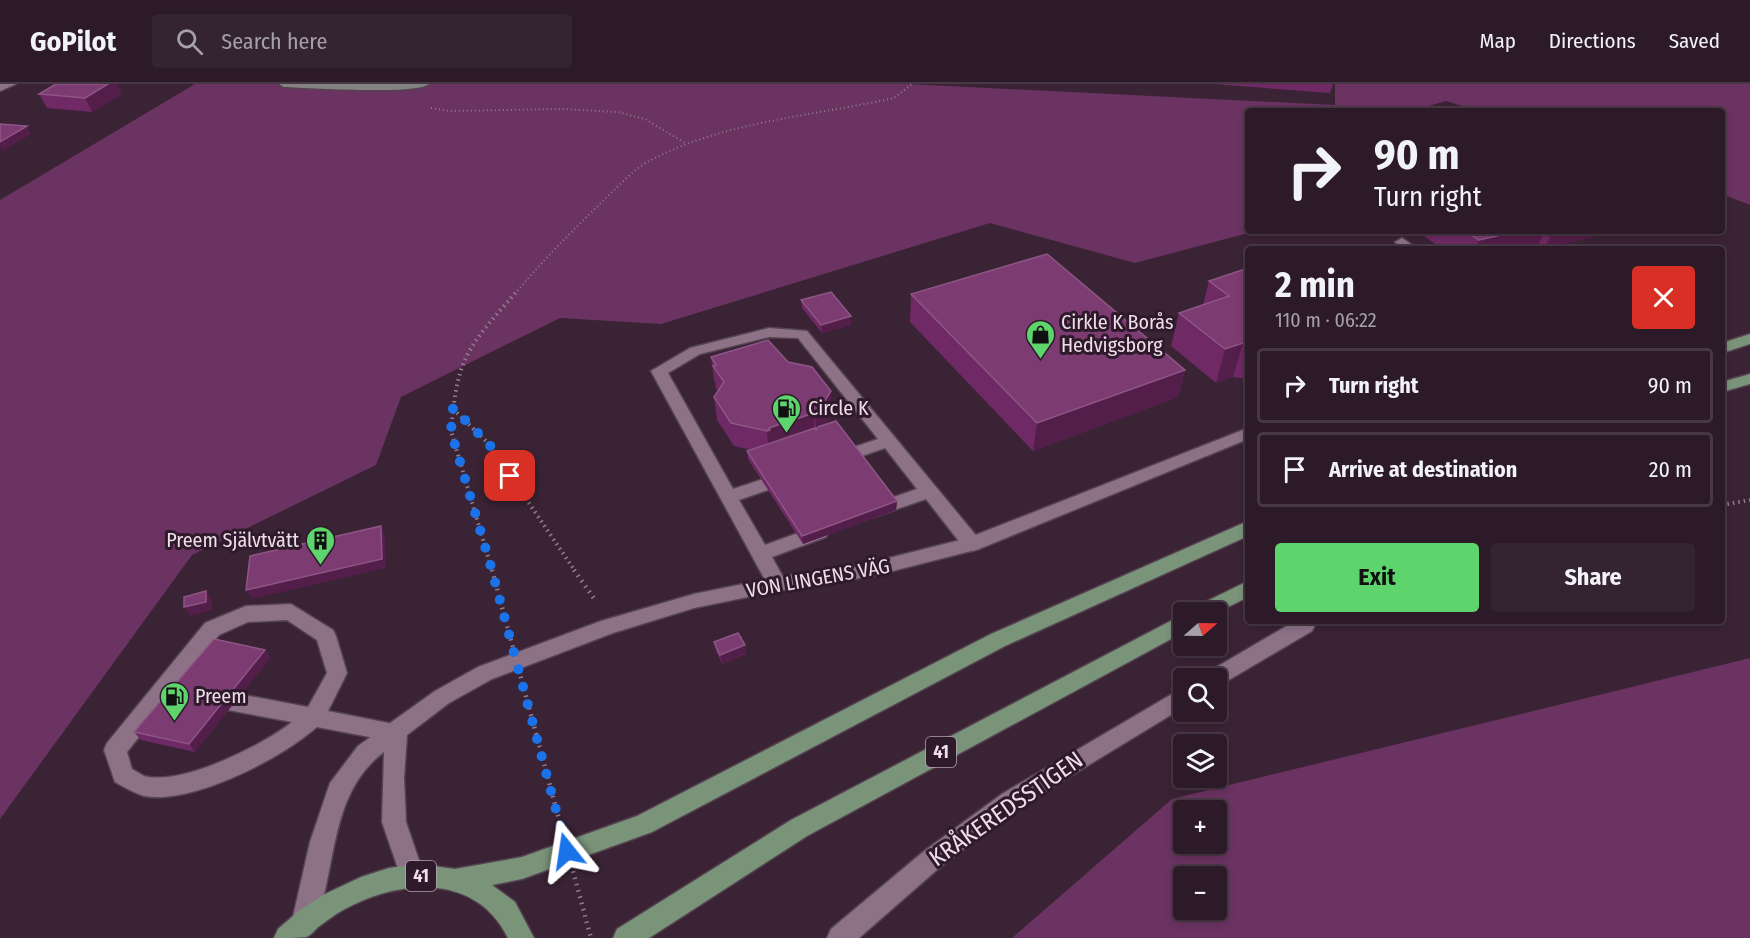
<!DOCTYPE html>
<meta charset="utf-8">
<style>
body{margin:0;font-family:"Fira Sans Condensed",sans-serif;background:#342330;color:#f1f3f6;height:100vh;display:flex;flex-direction:column;font-size:22px;white-space:nowrap}
*{box-sizing:border-box;margin:0}
p{font-size:20px;color:#a6a1a8}
.icon{flex:none;width:33px;height:33px;fill:none;stroke:currentColor;stroke-width:2;stroke-linecap:round;stroke-linejoin:round}
.map{position:relative;flex:1;overflow:hidden}
.drawer{position:absolute;left:1245px;top:162px;width:480px;height:378px;display:flex;flex-direction:column;background:#2c1a28;border-radius:6px;box-shadow:0 3px 9px #0003,0 0 0 2px #483845}
.drawer>*{flex:none}
.banner{position:absolute;left:1245px;top:24px;width:480px;height:126px;border-radius:6px;box-shadow:0 3px 9px #0003,0 0 0 2px #483845;background:#2c1a28;color:#f1f3f6;overflow:hidden}
.needle{width:39px;rotate:70deg}
.tools{position:absolute;left:1173px;top:518px;display:grid;gap:12px}
.tools a{display:grid;place-items:center;width:54px;height:54px;border-radius:6px;background:#2c1a28;box-shadow:0 3px 9px #0003,0 0 0 2px #483845;font-size:30px}
.pin{position:absolute;display:grid;place-items:center;width:51px;height:51px;color:#fff;margin:-26px;border-radius:12px;box-shadow:0 3px 9px #0006}
.me{position:absolute;width:66px;margin:-33px;rotate:345deg;stroke-linejoin:round;filter:drop-shadow(0 0 4px #0008)}
.turn{display:flex;align-items:center;gap:21px;height:126px;padding:0 30px;font-size:27px}
.turn .icon{width:78px;height:78px;stroke-width:2.5}
.turn b{display:block;font-size:42px;line-height:51px}
.round{display:grid;place-items:center;flex:none;width:63px;height:63px;border-radius:6px;background:#342330}
.head{display:flex;align-items:center;justify-content:space-between;height:102px;padding:0 30px}
h1{font-size:36px;font-weight:700;line-height:45px}
.action{display:flex;gap:12px;margin-top:auto;padding:12px 30px}
.action a{flex:1;height:69px;border-radius:6px;background:#5dd56c;color:#111;font-size:24px;font-weight:700;line-height:69px;text-align:center}
.action a+a{background:#342330;color:#f1f3f6}
ul{padding:0;list-style:none}
li{display:flex;align-items:center;gap:18px;height:75px;margin:0 12px 9px;padding:0 18px;border:3px solid #483845;border-radius:6px}
li div{flex:1}
li b{display:block;font-size:22px}
li em{font-style:normal}
header{display:flex;align-items:center;gap:36px;box-sizing:border-box;height:84px;padding:0 30px;background:#2c1a28;border-bottom:2px solid #483845}
header strong{font-size:28px}
nav{display:flex;gap:33px;margin-inline-start:auto;font-size:21px}
.search{width:420px;height:54px;background:#342330;display:flex;align-items:center;gap:15px;box-sizing:border-box;padding:0 21px;border-radius:6px;color:#a6a1a8;font-size:22px}
.map>svg:first-child{display:block}
.green{fill:#6a3361;fill-rule:evenodd}
.lines{fill:none;stroke-linecap:round;stroke-linejoin:round}
.lane-casing{stroke:#554351;stroke-width:3}
.street-casing{stroke:#554351;stroke-width:3}
.secondary-casing{stroke:#554351;stroke-width:3}
.primary-casing{stroke:#554351;stroke-width:3}
.path-far2{stroke:#917e8c;stroke-width:2;stroke-dasharray:1 3;stroke-linecap:butt}
.path-far1{stroke:#917e8c;stroke-width:4;stroke-dasharray:1.5 4;stroke-linecap:butt}
.path{stroke:#917e8c;stroke-width:4.5;stroke-dasharray:1.5 5;stroke-linecap:butt}
.lane{fill:#8d7287;fill-rule:evenodd}
.street{fill:#8d7287;fill-rule:evenodd}
.secondary{fill:#848381;fill-rule:evenodd}
.primary{fill:#7a947a;fill-rule:evenodd}
.path-bridge-far1{stroke:#917e8c;stroke-width:4;stroke-dasharray:1.5 4;stroke-linecap:butt}
.path-bridge{stroke:#917e8c;stroke-width:4.5;stroke-dasharray:1.5 5;stroke-linecap:butt}
.wall{fill:#6f2964}
.shaded-wall{fill:#541e4b}
.building{fill:#7c3c72;stroke:#8e5685;stroke-width:1.5}
.route{stroke:#1a73e8;stroke-width:10;stroke-dasharray:0 18}
.labels{text-anchor:middle;dominant-baseline:central;stroke-width:6;stroke-linejoin:round;paint-order:stroke}
.shield{fill:#2f1a2b;stroke:#b4a3b0;stroke-width:1.5}
.shield-label{font-size:18px;font-weight:bold;fill:#eddee9}
.poi-label{font-size:20px;fill:#eddee9;stroke:#2f1a2b;text-anchor:start}
.street-label{font-size:20px;fill:#eddee9;stroke:#2f1a2b}
.near-street-label{font-size:24px;fill:#eddee9;stroke:#2f1a2b}
</style>
<header>
<strong>GoPilot</strong>
<div class="search"><svg class="icon" aria-label="search" viewBox="0 0 24 24"><circle cx="10" cy="10" r="6"/><path d="M15 15l6 6"/></svg>Search here</div>
<nav><a>Map</a><a>Directions</a><a>Saved</a></nav>
</header>
<div class="map">
<svg width="1750" height="854" viewBox="0 0 1750 854">
<rect width="100%" height="100%" fill="#3a2335"/>
<g class="green">
<polygon points="195,0 907,0 1335,21 1335,0 1750,0 1750,121 1722,110 1722,27 1478,27 1446,17 1412,27 1248,27 1248,147 1252,148 1135,179 990,139 661,240 560,234 401,313 376,381 192,471 0,735 0,116"/>
<path d="M1750,574v280h-738l160,-139zM1184,726h32v33h-32zM1184,792h32v33h-32z"/>
</g>
<g class="lines">
<defs>
<g id="lane">
<polygon points="1402,154 1418,165 1403,165 1395,158"/>
<polygon points="769,244 807,247 979,455 981,460 979,465 972,467 965,465 926,415 874,433 868,432 865,427 868,422 917,405 885,364 836,381 830,379 827,375 830,371 878,355 798,254 769,253 700,270 668,289 733,405 788,387 794,389 797,393 794,397 739,416 765,461 820,441 826,443 829,448 826,453 772,473 787,500 784,505 777,507 770,505 651,287 690,264"/>
<path d="M291,520l42,26 3,6 11,37 -19,38 76,15 3,7 -3,7 -8,2 -79,-15c-35,31 -125,78 -173,69 -10,-3 -20,-9 -29,-14l-11,-32 3,-7 98,-120 41,-17zM287,536l30,20 10,33 -19,34 -127,-24 38,-48 29,-13zM169,615l123,23c-29,23 -110,64 -148,54 -4,-2 -8,-5 -12,-7l-5,-17z"/>
</g>
<g id="street">
<polygon points="0,0 16,0 0,7"/>
<path d="M1248,344v11l-269,110 -106,27 -96,15 -83,17 -81,25 -121,46 -43,24 -42,32 -3,43 2,44 18,53 -3,8 -9,3 -9,-3 -21,-61 2,-70c-57,43 -46,119 -71,178l-9,3 -9,-3 -3,-9 18,-79 20,-59 28,-37 77,-55 43,-24 123,-46 93,-27 83,-17 96,-15 95,-24z"/>
<polygon points="1295,537 1313,537 1315,541 1312,547 1222,600 1216,602 1216,594 1205,594 1208,588"/>
<polygon points="1184,603 1184,623 1018,724 939,784 859,854 827,854 831,845 923,768 1002,710"/>
</g>
<path id="secondary" d="M279,0h150c-13,11 -121,4 -145,3z"/>
<g id="primary">
<polygon points="1750,250 1750,260 1722,269 1722,259"/>
<polygon points="1750,290 1750,300 1722,308 1722,298"/>
<path d="M1248,437v15l-243,110 -353,186 -130,47 -30,6 23,17 19,36h-26c-32,-66 -110,-59 -165,-28 -9,5 -18,12 -26,18 -3,3 -7,8 -11,9 -7,1 -23,1 -32,1l4,-9 22,-19 25,-16 36,-17 28,-9 29,-4 37,5 67,-12 115,-41 354,-182z"/>
<polygon points="1248,497 1248,513 1216,529 1192,528 1195,523"/>
<polygon points="1184,530 1184,548 807,752 649,854 613,854 617,845 791,736"/>
</g>
</defs>
<use href="#lane" class="lane-casing"/>
<use href="#street" class="street-casing"/>
<use href="#secondary" class="secondary-casing"/>
<use href="#primary" class="primary-casing"/>
<g class="path-far2">
<polyline points="431,24 449,27 561,25 618,28 645,35 685,59"/>
<path d="M515,210c27,-33 57,-63 88,-93 15,-14 30,-32 48,-41 74,-39 163,-44 243,-62l18,-14"/>
</g>
<g class="path-far1">
<polyline points="453,325 489,360 575,487"/>
<polyline points="1722,421 1750,416"/>
<path d="M491,483l-40,-136c2,-21 4,-44 11,-64 10,-28 35,-52 54,-75"/>
</g>
<polyline class="path" points="574,486 595,516"/>
<use href="#lane" class="lane"/>
<use href="#street" class="street"/>
<use href="#secondary" class="secondary"/>
<use href="#primary" class="primary"/>
<polyline class="path-bridge-far1" points="491,483 492,487"/>
<polyline class="path-bridge" points="492,486 591,854"/>
</g>
<g class="wall">
<polygon points="1213,0 1333,0 1330,9"/>
<polygon points="39,10 122,10 92,28 47,24"/>
<polygon points="1417,147 1616,147 1567,159 1564,165 1442,165"/>
<polygon points="1248,184 1248,295 1233,293 1216,299 1171,262 1179,229 1203,221 1209,197"/>
<polygon points="911,210 1185,286 1178,313 1033,367 910,238"/>
<polygon points="801,216 851,241 822,249 802,224"/>
<polygon points="711,273 832,329 825,341 897,417 896,426 803,460 748,375 747,367 751,366 734,362 717,336 714,313 718,307 716,304 715,298 714,296"/>
<polygon points="714,558 745,561 746,570 722,580 716,567"/>
<polygon points="265,566 270,574 195,668 141,656 134,648"/>
</g>
<g class="shaded-wall">
<polygon points="108,0 117,0 122,10 92,28 85,14"/>
<polygon points="27,42 31,50 3,67 0,62 0,58"/>
<polygon points="1519,147 1545,147 1536,165 1475,165 1479,156"/>
<polygon points="1553,147 1616,147 1567,159 1564,165 1544,165"/>
<polygon points="851,232 851,241 822,249 821,241"/>
<polygon points="1243,259 1233,293 1216,299 1225,265"/>
<polygon points="1185,286 1178,313 1033,367 1037,339"/>
<polygon points="831,307 832,329 817,355 815,332"/>
<polygon points="814,329 815,352 769,370 767,347 769,344"/>
<polygon points="897,417 896,426 803,460 802,452"/>
<polygon points="381,442 385,451 386,484 252,515 246,506"/>
<polygon points="206,507 212,516 212,526 190,532 184,523"/>
<polygon points="745,561 746,570 722,580 720,571"/>
<polygon points="265,566 270,574 195,668 189,660"/>
</g>
<g class="building">
<polygon points="56,0 108,0 85,14 39,10"/>
<polygon points="0,40 27,42 0,58"/>
<polygon points="1465,147 1519,147 1479,156"/>
<polygon points="1047,170 1185,286 1037,339 911,210"/>
<polygon points="1248,184 1248,260 1243,259 1225,265 1179,229 1229,212 1209,197"/>
<polygon points="831,208 851,232 821,241 801,216"/>
<polygon points="768,256 788,278 812,283 831,307 815,332 814,329 769,344 770,346 767,347 731,339 714,313 724,298 713,282 716,281 711,273"/>
<polygon points="836,337 897,417 802,452 747,367 815,344 816,346 818,343"/>
<polygon points="381,442 382,475 246,506 250,472"/>
<polygon points="206,507 206,518 184,523 184,513"/>
<polygon points="738,549 745,561 720,571 714,558"/>
<polygon points="214,555 265,566 189,660 134,648"/>
</g>
<g class="lines">
<polyline class="route" points="510,392 489,360 453,324 451,347 491,483 567,767"/>
</g>
<defs>
<symbol id="shop-pin" viewBox="-11 -11 22 30"><path d="M0 17L-7.5 6A9.5 9.5 0 1 1 7.5 6Z" fill="#5dd56c" stroke="#2f1a2b"/><path d="M-5-2.5h2.3a2.7 3.5 0 0 1 5.4 0H5L5.5 6h-11ZM-1.5-2.5h3a1.5 2.3 0 0 0-3 0Z" fill="#111"/></symbol>
<symbol id="fuel-pin" viewBox="-11 -11 22 30"><path d="M0 17L-7.5 6A9.5 9.5 0 1 1 7.5 6Z" fill="#5dd56c" stroke="#2f1a2b"/><path d="M-5.5-6h7V0h2V4h1.3V-2.5L3-4.5l.8-.8L6-3V5H2.5V1h-1V6h-7ZM-4.2-4.7v3.2H.2V-4.7Z" fill="#111"/></symbol>
<symbol id="building-pin" viewBox="-11 -11 22 30"><path d="M0 17L-7.5 6A9.5 9.5 0 1 1 7.5 6Z" fill="#5dd56c" stroke="#2f1a2b"/><path d="M-4-6H4V6H1V3H-1V6H-4ZM-2.5-4.3h1.7v1.8h-1.7ZM.8-4.3h1.7v1.8H.8ZM-2.5-1h1.7V.8h-1.7ZM.8-1h1.7V.8H.8Z" fill="#111"/></symbol>
</defs>
<g fill-rule="evenodd">
<use href="#shop-pin" x="1024" y="234" width="33" height="45"/>
<use href="#fuel-pin" x="770" y="308" width="33" height="45"/>
<use href="#building-pin" x="304" y="440" width="33" height="45"/>
<use href="#fuel-pin" x="158" y="596" width="33" height="45"/>
</g>
<g class="labels">
<g class="shield">
<rect x="926" y="653" width="30" height="30" rx="4.5"/>
<rect x="406" y="777" width="30" height="30" rx="4.5"/>
</g>
<g class="shield-label">
<text x="941" y="668">41</text>
<text x="421" y="792">41</text>
</g>
<g class="poi-label">
<text x="1061" y="238">Cirkle K Borås<tspan x="1061" dy="23">Hedvigsborg</tspan></text>
<text x="808" y="324">Circle K</text>
<text x="299" y="456" text-anchor="end">Preem Självtvätt</text>
<text x="195" y="612">Preem</text>
</g>
<g class="street-label">
<text transform="translate(818 494) rotate(-10)">VON LINGENS VÄG</text>
</g>
<g class="near-street-label">
<text transform="translate(1006 725) rotate(-35)">KRÅKEREDSSTIGEN</text>
</g>
</g>
</svg>
<div class="tools">
<a><svg class="needle" viewBox="-14 -14 28 28"><path d="M0-13l5 13h-10z" fill="#e53935"/><path d="M0 13l5-13h-10z" fill="#a6a1a8"/></svg></a>
<a><svg class="icon" aria-label="search" viewBox="0 0 24 24"><circle cx="10" cy="10" r="6"/><path d="M15 15l6 6"/></svg></a>
<a><svg class="icon" aria-label="layers" viewBox="0 0 24 24"><path d="M12 4l9 5-9 5-9-5zM3 14l9 5 9-5"/></svg></a>
<a>+</a>
<a>−</a>
</div>
<div class="pin" style="left:510px;top:392px;background:#d93025"><svg class="icon" aria-label="arrive" viewBox="0 0 24 24"><path d="M6 21V4h12l-3 4 3 4H6"/></svg></div>
<svg class="me" style="left:567px;top:767px" viewBox="-20 -20 40 40"><path d="M0-17L14 15 0 8-14 15z" fill="#1a73e8" stroke="#fff" stroke-width="4"/></svg>
<div class="banner">
<div class="turn"><svg class="icon" aria-label="right" viewBox="0 0 24 24"><path d="M7 20v-9h11M14 6l5 5-5 5"/></svg><div><b>90 m</b>Turn right</div></div>
</div>
<section class="drawer">
<div class="head"><div><h1>2 min</h1><p>110 m · 06:22</p></div><a class="round" style="background:#d93025;color:#fff"><svg class="icon" aria-label="close" viewBox="0 0 24 24"><path d="M6 6l12 12M18 6L6 18"/></svg></a></div>
<ul>
<li><svg class="icon" aria-label="right" viewBox="0 0 24 24"><path d="M7 20v-9h11M14 6l5 5-5 5"/></svg><div><b>Turn right</b></div><em>90 m</em></li>
<li><svg class="icon" aria-label="arrive" viewBox="0 0 24 24"><path d="M6 21V4h12l-3 4 3 4H6"/></svg><div><b>Arrive at destination</b></div><em>20 m</em></li>
</ul>
<div class="action"><a>Exit</a><a>Share</a></div>
</section>
</div>
